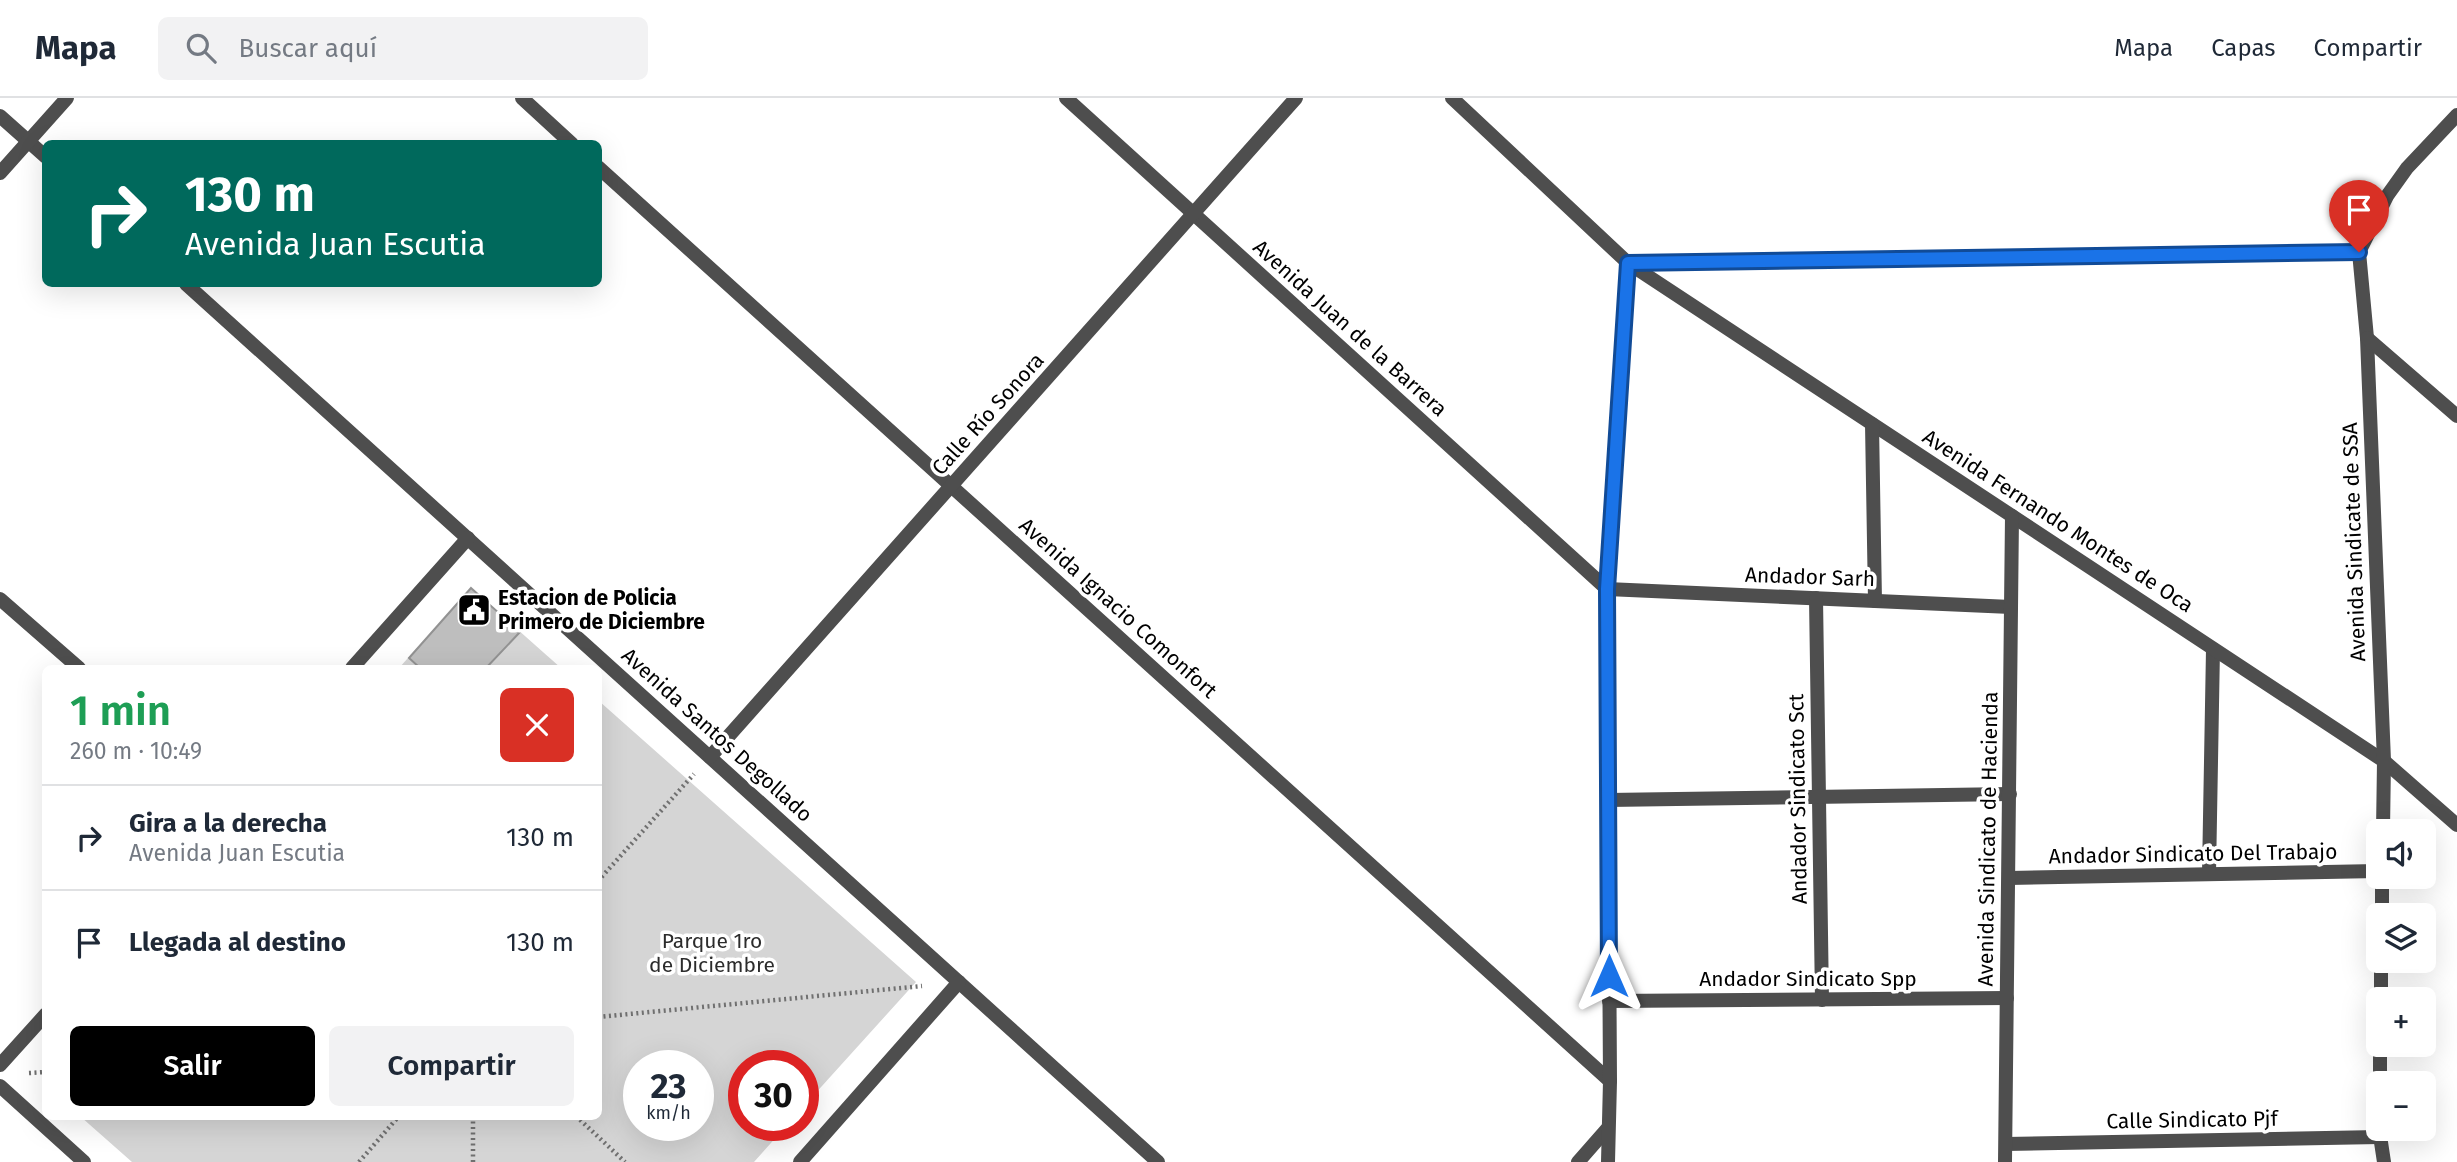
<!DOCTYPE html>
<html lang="es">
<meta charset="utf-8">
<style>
body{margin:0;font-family:"Fira Sans",sans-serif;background:#f2f2f3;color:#1f2937;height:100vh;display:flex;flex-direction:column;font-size:26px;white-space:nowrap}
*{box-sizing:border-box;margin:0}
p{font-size:23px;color:#747a83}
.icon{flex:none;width:38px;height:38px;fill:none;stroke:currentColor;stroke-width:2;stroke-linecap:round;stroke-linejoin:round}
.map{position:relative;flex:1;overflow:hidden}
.side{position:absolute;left:42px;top:567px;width:560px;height:455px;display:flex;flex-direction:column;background:#fff;border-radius:10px;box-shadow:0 7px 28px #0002}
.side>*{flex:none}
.banner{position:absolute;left:42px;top:42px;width:560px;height:147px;border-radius:10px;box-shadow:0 7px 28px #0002;background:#00695c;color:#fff;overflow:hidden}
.fabs{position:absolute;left:2366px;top:721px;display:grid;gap:14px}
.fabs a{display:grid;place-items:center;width:70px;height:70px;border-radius:10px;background:#fff;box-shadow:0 7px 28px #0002;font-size:35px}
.speed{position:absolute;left:623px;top:952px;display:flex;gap:14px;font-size:35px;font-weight:700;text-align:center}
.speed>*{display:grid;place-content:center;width:91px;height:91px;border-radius:50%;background:#fff;box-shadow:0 7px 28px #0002;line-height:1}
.speed small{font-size:18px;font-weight:400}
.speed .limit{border:10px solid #d22;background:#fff;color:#111}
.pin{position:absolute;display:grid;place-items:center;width:60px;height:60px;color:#fff;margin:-72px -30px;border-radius:50% 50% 50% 0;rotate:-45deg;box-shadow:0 0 7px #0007}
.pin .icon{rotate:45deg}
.me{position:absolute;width:77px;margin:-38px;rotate:0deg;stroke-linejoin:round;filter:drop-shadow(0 0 5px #0008)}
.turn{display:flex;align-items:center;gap:24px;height:147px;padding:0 28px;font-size:32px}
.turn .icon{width:91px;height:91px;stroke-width:2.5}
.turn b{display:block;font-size:49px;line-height:60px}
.round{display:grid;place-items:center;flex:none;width:74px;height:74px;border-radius:10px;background:#f2f2f3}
.headline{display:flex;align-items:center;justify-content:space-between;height:119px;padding:0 28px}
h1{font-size:42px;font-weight:600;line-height:52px;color:#1e9e55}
.primary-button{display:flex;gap:14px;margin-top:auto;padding:14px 28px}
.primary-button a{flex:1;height:80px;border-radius:10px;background:#000;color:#fff;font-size:28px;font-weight:600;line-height:80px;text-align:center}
.primary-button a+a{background:#f2f2f3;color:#1f2937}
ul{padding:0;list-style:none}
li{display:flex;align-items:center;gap:21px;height:105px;padding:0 28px;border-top:2px solid #e0e1e3}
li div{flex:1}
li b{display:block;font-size:26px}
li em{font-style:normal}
header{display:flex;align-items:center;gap:42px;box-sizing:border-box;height:98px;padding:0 35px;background:#fff;border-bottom:2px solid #e0e1e3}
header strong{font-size:33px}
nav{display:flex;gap:38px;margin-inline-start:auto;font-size:24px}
.search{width:490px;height:63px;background:#f2f2f3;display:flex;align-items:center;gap:18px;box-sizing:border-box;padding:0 24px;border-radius:10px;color:#747a83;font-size:26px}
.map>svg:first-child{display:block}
.park{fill:#d5d5d5;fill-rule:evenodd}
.building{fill:#bebebe;stroke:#929292;stroke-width:2}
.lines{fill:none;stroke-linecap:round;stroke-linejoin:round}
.path{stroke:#707070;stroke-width:4.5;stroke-dasharray:2 3.5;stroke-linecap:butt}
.pedestrian{stroke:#4e4e4e;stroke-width:14}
.minor{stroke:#4e4e4e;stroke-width:14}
.tertiary{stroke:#4e4e4e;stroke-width:14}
.route-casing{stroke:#114b97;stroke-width:18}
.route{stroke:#1a73e8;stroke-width:12}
.labels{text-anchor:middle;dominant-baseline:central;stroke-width:7;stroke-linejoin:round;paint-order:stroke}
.street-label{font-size:21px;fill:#000;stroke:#fff}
.poi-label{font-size:21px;font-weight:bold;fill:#000;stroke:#fff;text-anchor:start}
.park-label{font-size:21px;fill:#2c2c2c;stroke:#fff}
</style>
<header>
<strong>Mapa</strong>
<div class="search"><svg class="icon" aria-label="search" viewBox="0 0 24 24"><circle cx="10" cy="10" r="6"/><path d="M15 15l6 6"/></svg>Buscar aquí</div>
<nav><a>Mapa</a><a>Capas</a><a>Compartir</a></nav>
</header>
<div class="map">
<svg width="2457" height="1064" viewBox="0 0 2457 1064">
<rect width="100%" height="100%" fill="#fff"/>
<g class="park">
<polygon points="471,490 561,570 399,570"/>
<path d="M599,603l317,281 -113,125v-41h-59v59h43l-33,37h-622l-51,-45 517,-1zM639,968h59v59h-59z"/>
</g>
<polygon class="building" points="471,490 520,534 486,570 420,570 409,560"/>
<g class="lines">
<g class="path">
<polyline points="598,783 694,676"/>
<polyline points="598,919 922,888"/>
<polyline points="29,975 46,974"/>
<polyline points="473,1018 473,1064"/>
<polyline points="576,1018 625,1064"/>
<polyline points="359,1064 399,1018"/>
</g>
<g class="pedestrian">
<polyline points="1607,491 2011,509"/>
<polyline points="1816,500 1822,902"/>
<polyline points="1608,702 2010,696"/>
<polyline points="2209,776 2213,551"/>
<polyline points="2009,780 2378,773"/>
<polyline points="1609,903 2007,900"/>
<polyline points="2006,1046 2379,1039"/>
</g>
<g class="minor">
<polyline points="522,0 572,46"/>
<polyline points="1066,0 1607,491"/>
<polyline points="1452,0 1628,165 2384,663 2457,727"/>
<polyline points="0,18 46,59"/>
<polyline points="598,69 1610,983"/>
<polyline points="2359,154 2367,240 2384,663 2383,733"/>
<polyline points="2359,154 2387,98 2407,70 2457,17"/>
<polyline points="1628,165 2359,154"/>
<polyline points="186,186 1158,1064"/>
<polyline points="2367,240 2457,318"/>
<polyline points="1872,326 1875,503"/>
<polyline points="0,501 79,570"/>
<polyline points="352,570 468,440"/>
<polyline points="710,659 1296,0"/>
<polyline points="2382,817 2382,779"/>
<polyline points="2381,901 2381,863"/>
<polyline points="0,967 46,916"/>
<polyline points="2380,985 2380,947"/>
<polyline points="0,988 84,1064"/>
<polyline points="2379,1031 2384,1064"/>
<polyline points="800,1064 959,884"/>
<polyline points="1578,1064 1607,1031"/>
<polyline points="1608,1064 1610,983 1607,491 1628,165"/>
<polyline points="2005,1064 2012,418"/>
</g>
<polyline class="tertiary" points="0,75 67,0"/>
</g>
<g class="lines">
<defs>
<polyline id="route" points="1609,878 1607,491 1628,165 2359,154"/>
</defs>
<use href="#route" class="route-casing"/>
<use href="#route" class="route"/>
</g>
<defs>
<symbol id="civic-square" viewBox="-11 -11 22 22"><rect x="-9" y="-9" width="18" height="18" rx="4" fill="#000" stroke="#fff"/><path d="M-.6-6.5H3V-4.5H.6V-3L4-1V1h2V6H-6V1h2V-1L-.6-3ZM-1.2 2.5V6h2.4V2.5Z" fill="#fff"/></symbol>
</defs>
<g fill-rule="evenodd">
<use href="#civic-square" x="455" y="493" width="38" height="38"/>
</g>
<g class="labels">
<g class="street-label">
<text transform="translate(1350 230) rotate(42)">Avenida Juan de la Barrera</text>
<text transform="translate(988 316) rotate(-48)">Calle Río Sonora</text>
<text transform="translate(2058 423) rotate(33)">Avenida Fernando Montes de Oca</text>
<text transform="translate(2354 444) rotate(-92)">Avenida Sindicate de SSA</text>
<text transform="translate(1810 479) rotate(2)">Andador Sarh</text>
<text transform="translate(1118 510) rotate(42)">Avenida Ignacio Comonfort</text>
<text transform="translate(717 637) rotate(42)">Avenida Santos Degollado</text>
<text transform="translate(1798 701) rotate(-91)">Andador Sindicato Sct</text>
<text transform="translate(1988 741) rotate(-89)">Avenida Sindicato de Hacienda</text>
<text transform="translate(2193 756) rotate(-1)">Andador Sindicato Del Trabajo</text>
<text x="1808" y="881">Andador Sindicato Spp</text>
<text transform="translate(2192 1022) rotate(-1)">Calle Sindicato Pjf</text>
</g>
<g class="poi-label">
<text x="498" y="500">Estacion de Policia<tspan x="498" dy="24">Primero de Diciembre</tspan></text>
</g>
<g class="park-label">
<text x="712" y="843">Parque 1ro<tspan x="712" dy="24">de Diciembre</tspan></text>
</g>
</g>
</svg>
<div class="fabs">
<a><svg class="icon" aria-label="sound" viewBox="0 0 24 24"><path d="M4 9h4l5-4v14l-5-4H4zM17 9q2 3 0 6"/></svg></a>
<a><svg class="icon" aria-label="layers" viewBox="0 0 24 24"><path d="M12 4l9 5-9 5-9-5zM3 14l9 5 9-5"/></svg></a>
<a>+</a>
<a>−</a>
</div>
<div class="speed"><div>23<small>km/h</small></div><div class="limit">30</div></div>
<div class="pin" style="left:2359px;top:154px;background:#d93025"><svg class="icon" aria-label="arrive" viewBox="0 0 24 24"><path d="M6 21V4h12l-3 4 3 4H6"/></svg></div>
<svg class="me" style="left:1609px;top:878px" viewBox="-20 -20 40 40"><path d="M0-17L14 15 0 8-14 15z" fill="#1a73e8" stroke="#fff" stroke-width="4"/></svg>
<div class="banner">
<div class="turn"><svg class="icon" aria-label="right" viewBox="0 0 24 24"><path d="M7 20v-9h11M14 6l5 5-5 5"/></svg><div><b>130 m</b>Avenida Juan Escutia</div></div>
</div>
<section class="side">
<div class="headline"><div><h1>1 min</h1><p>260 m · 10:49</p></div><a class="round" style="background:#d93025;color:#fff"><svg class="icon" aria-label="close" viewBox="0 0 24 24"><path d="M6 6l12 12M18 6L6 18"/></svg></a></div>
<ul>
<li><svg class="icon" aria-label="right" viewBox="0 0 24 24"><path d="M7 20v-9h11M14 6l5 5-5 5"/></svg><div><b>Gira a la derecha</b><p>Avenida Juan Escutia</p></div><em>130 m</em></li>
<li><svg class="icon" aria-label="arrive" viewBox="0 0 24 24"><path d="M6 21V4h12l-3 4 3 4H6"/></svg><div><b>Llegada al destino</b></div><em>130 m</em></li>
</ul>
<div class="primary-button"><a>Salir</a><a>Compartir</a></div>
</section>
</div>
